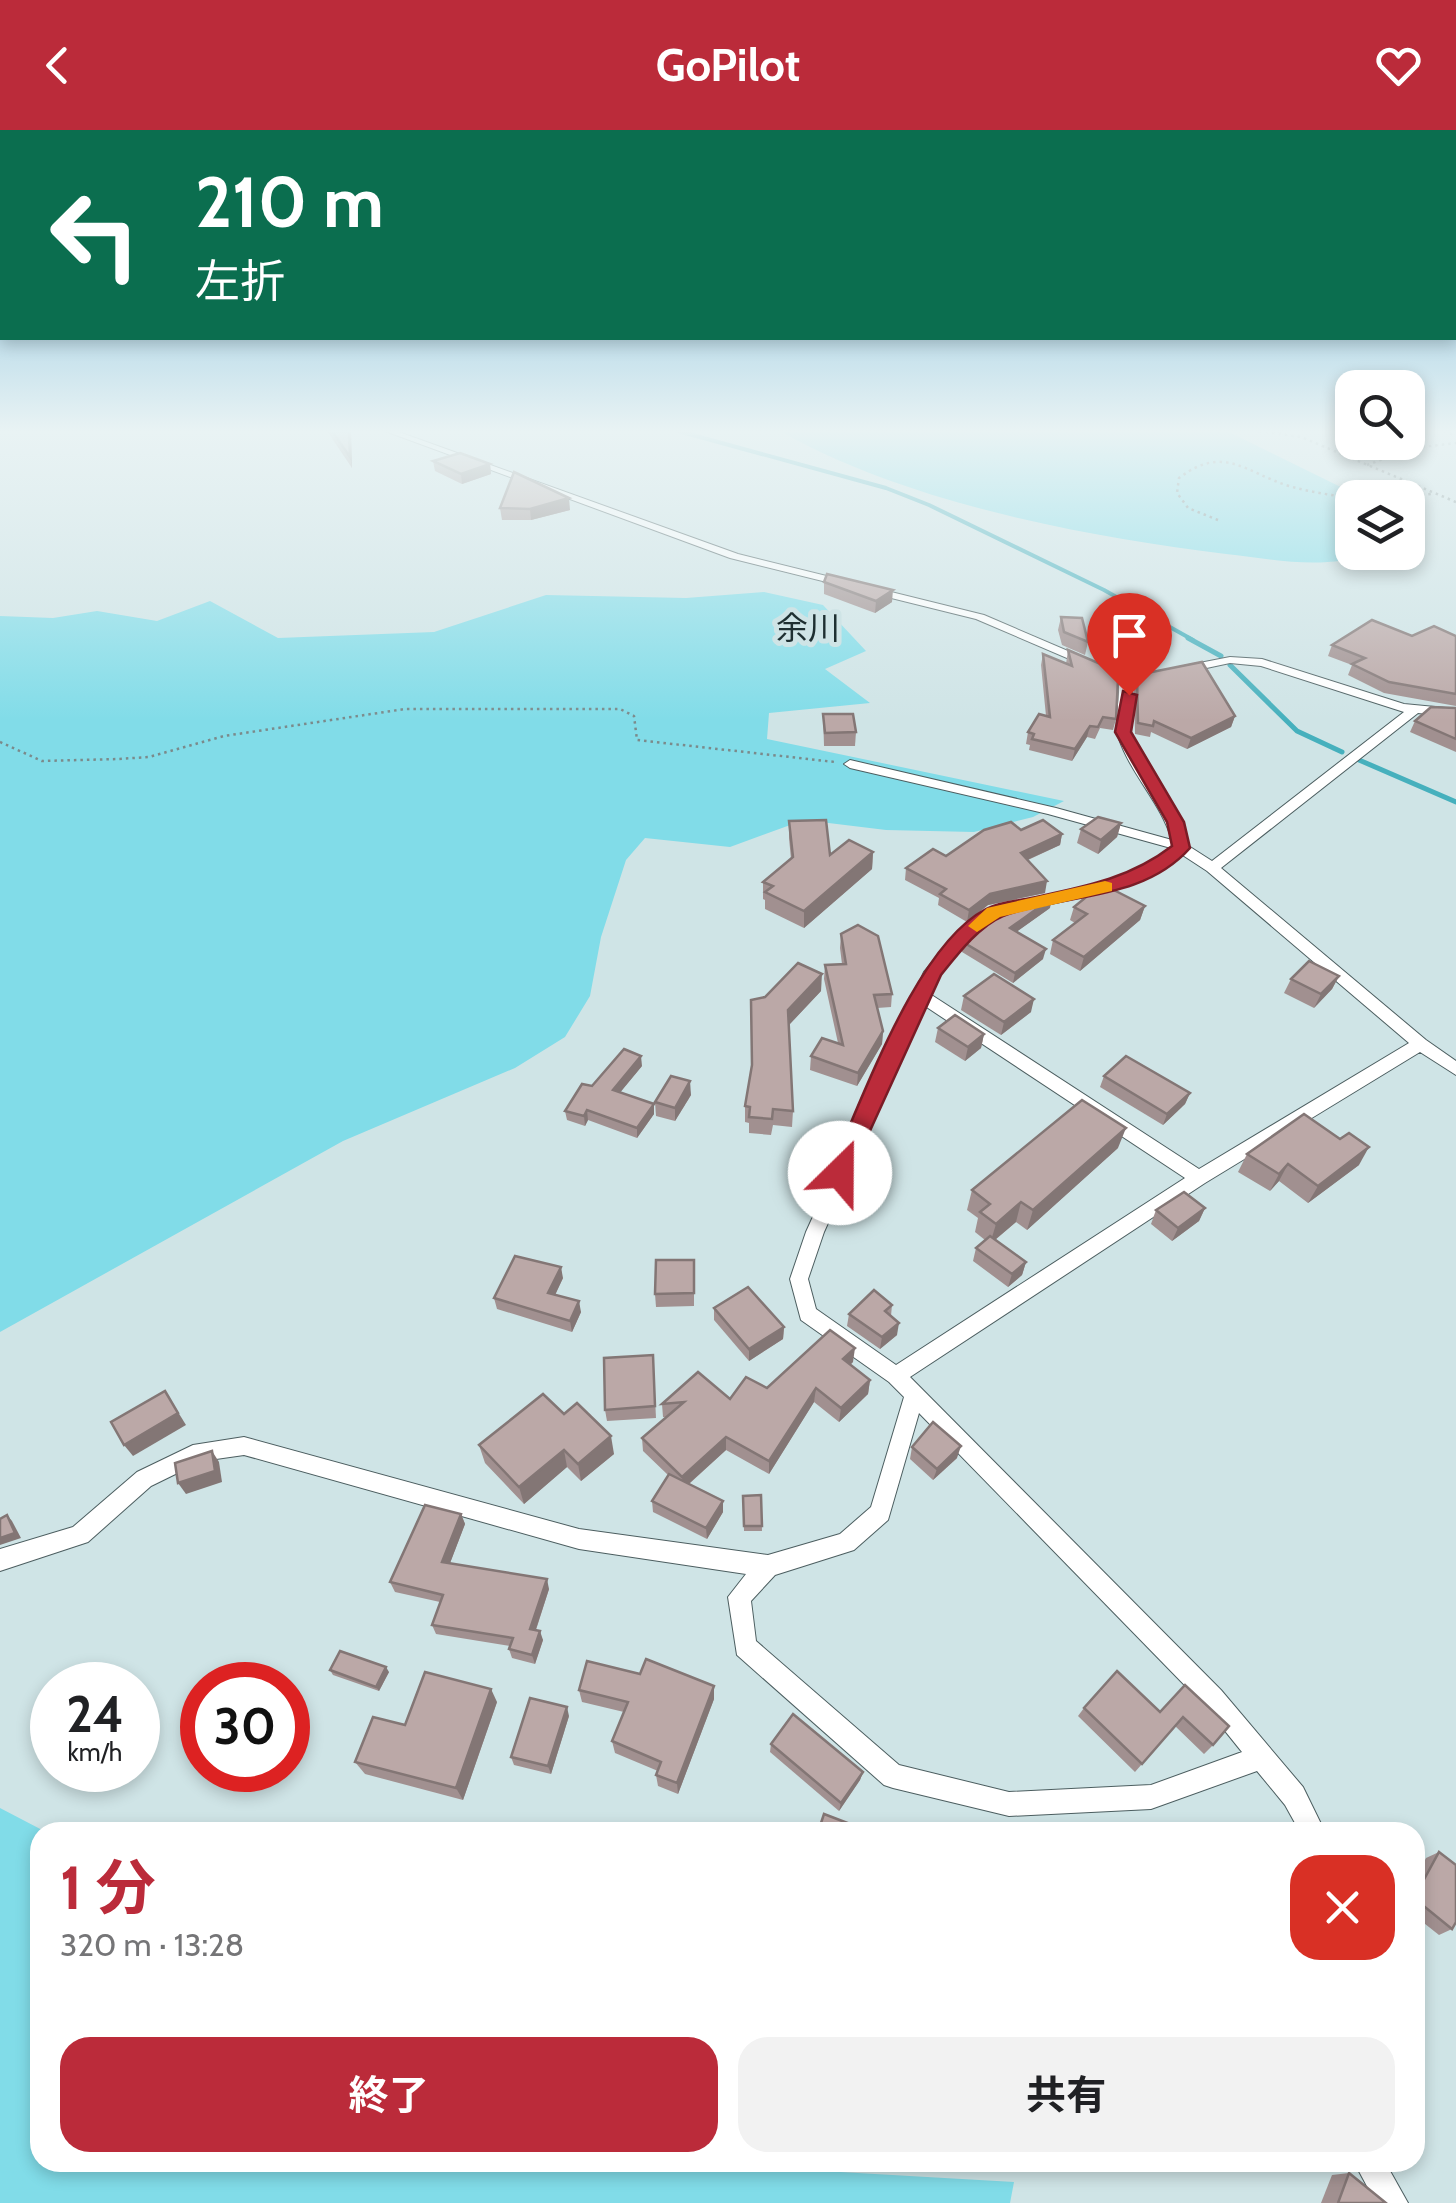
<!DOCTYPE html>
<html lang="ja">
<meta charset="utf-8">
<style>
body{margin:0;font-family:Cabin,"Noto Sans JP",sans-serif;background:#f2f2f2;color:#202124;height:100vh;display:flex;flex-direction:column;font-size:38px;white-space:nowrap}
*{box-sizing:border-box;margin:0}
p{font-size:32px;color:#757577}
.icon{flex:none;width:55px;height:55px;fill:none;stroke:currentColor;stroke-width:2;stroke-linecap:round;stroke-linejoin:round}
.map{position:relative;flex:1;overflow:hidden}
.side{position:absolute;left:30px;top:1692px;width:1395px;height:350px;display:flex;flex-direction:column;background:#fff;border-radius:30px;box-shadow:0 5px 15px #0003}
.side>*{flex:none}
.top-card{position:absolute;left:0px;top:0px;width:1458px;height:210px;box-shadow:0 5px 15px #0003;background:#0b6e4f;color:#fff;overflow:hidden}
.buttons{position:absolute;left:1335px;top:240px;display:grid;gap:20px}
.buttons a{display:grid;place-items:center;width:90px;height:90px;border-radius:20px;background:#fff;box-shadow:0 5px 15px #0003;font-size:50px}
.speed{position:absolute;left:30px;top:1532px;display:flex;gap:20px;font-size:50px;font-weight:700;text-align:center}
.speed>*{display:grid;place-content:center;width:130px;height:130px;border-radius:50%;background:#fff;box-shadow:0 5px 15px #0003;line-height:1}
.speed small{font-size:25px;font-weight:400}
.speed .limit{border:15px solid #d22;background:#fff;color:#111}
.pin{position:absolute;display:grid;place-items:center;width:85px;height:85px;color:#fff;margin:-102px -42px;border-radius:50% 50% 50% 0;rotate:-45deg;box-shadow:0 0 10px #0007}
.pin .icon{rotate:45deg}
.me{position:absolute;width:110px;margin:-55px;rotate:23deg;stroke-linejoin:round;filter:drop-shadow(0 0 8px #0008)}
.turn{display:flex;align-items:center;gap:35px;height:210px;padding:0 30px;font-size:45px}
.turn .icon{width:130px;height:130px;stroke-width:2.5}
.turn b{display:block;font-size:70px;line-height:85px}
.round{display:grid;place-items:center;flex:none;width:105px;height:105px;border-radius:30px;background:#f2f2f2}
.overview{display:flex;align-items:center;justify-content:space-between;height:170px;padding:0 30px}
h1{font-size:60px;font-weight:700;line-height:75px;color:#bb2b3a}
.cta{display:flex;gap:20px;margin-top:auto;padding:20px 30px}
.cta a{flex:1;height:115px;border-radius:30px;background:#bb2b3a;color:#fff;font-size:40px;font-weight:700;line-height:115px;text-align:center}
.cta a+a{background:#f2f2f2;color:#202124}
header{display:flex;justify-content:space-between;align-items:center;height:130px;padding:0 30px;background:#bb2b3a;color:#fff;font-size:45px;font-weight:700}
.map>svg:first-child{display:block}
.green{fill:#81dce8}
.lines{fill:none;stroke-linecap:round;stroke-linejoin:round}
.stream-far1{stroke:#46b0bd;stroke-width:4}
.stream{stroke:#46b0bd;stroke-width:5}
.minor-casing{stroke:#4c5e60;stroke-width:2}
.path{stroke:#7b8a8b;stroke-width:2.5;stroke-dasharray:2.5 4;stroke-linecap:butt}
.minor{fill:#fff;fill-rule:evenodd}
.wall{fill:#a19090}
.shaded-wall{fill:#837675}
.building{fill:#bba8a7;stroke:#837675;stroke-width:2.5}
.route{fill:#bb2b3a;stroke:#7a1c26;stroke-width:2.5}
.slow{fill:#f59e0b}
.labels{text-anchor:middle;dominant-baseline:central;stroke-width:10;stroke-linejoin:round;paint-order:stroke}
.far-neighbourhood-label{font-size:32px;fill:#1e2f31;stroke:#cfe4e6}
</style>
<header><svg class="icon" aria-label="back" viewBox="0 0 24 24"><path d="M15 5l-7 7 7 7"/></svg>GoPilot<svg class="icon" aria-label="heart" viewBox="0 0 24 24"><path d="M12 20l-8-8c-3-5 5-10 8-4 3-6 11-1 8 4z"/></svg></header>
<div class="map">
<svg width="1456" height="2073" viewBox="0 0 1456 2073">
<rect width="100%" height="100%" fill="#cfe4e6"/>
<g class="green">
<path d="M780,301h447l134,66 -9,1v54l17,1c-44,18 -97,6 -143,1 -144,-18 -319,-51 -446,-123z"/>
<polygon points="764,462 823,475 866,521 825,539 870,573 769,583 767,609 1064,671 1033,687 974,702 886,700 804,690 730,717 645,708 626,730 601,807 590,866 565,907 515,938 343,1011 0,1202 0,486 53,488 97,481 157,491 210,471 278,508 434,502 546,465 686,468"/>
<polygon points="0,1678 46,1702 40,1702 40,2032 668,2032 1014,2052 1010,2073 0,2073"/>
</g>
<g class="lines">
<polyline class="stream-far1" points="678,301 886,358 929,375 1104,460 1193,510"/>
<g class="stream">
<polyline points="1188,508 1221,526"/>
<polyline points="1230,535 1297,601 1342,622"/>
<polyline points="1359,630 1456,672"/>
</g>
<defs>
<g id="minor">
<path d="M385,301h11l342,123 246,61 126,54 19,12 2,14 -2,34 7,21 41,67 10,28 25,16 192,-149 -143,-46 -31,-3 -47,10 -6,-4 2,-2 51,-10 32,2 142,45 52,5v8l-38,-4 -197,155 205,172 30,21v14l-36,-23 -215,131 -295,194 311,313 82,97 22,45h-25l-15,-27 -28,-34 -106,38 -142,7 -116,-28 -9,-3 -147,-130 -9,-58 18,-23 -167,-25 -335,-94 -42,6 -51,25 -63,56 -88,29v-22l73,-22 64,-55 56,-27 51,-8 335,92 189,26 72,-21 31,-27 33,-110 -15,-15 -88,-62 -11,-41 16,-47 118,-260 27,-32 38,-31 124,-28 35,-15 23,-18 -123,-34 -198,-46 -6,-4 6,-4 206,48 116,32c-11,-37 -40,-64 -53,-101 -6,-18 2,-37 -1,-56l-16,-10 -126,-54 -246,-61zM1181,724l26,17 202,172 -210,126 -269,-175c11,-26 43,-68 71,-79 13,-5 31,-7 45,-10 52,-11 93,-18 135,-51zM925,876l260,172 -289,187 -80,-56 -8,-30 16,-47zM919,1283l286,293 37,46 -91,33 -142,7 -110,-27 -143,-124 -5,-40 24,-26 79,-25 34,-30z"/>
<polygon points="1354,2032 1385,2032 1408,2073 1376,2073"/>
</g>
</defs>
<use href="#minor" class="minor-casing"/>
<g class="path">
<polyline points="1259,301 1301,307 1456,372"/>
<polyline points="1444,301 1456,306"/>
<polyline points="1367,335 1413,318 1456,313"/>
<polyline points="1396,368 1431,364"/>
<path d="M1218,390l-30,-12 -11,-15 2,-15c45,-34 65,-6 110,8 21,6 42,9 63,12"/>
<polyline points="0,612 42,631 118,629 149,627 224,606 405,579 620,579 634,586 637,610 835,632"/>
</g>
<use href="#minor" class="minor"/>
</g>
<g class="wall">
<polygon points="327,301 351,301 352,338"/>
<polygon points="433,331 490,334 491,344 462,354 435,341"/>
<polygon points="500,378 570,380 531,390 502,390"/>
<polygon points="824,452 892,472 875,483 824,464"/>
<polygon points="1061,487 1088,512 1085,525 1062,515 1058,500"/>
<polygon points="1412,506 1456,506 1456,576 1384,563 1348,545 1352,535 1328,526 1332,515"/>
<polygon points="1068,520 1116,589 1113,600 1100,598 1095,609 1087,607 1072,631 1029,620 1030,615 1026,614 1028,602 1046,586 1041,535 1043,524 1066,534"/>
<polygon points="1137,545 1235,586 1231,597 1187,619 1151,602 1150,607 1135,604 1134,556"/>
<polygon points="1456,578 1456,622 1410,602 1415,591"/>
<polygon points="823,584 856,602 855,616 824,616"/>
<polygon points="789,691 830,725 873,722 872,739 804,798 765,779 765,770 763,769 763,752 791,729 789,708"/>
<polygon points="1121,693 1117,707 1098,724 1077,713 1081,699"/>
<polygon points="1021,700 1062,704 1060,715 1028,730 1045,763 988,775 967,792 938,775 939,768 905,750 906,738"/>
<polygon points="1145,776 1140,790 1080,841 1050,824 1053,810 1075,793 1070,790 1074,777"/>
<polygon points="1050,778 1016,802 1043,829 1013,853 962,822 963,812"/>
<polygon points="841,804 892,864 891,877 877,878 883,901 882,914 857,956 810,940 811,926 838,913 824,849 825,835 842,834 840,818"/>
<polygon points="1339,846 1332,859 1314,878 1284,863 1291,849"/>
<polygon points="821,861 789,895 793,981 792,997 773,995 771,1005 749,1003 749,993 745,992 745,976 751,938 751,870"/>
<polygon points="964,866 1031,882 1001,905 961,880"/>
<polygon points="938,898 984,904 981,918 965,931 935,912"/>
<polygon points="642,936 620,962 654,974 654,984 637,1008 588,990 585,996 567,990 565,981 592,956"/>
<polygon points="1104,946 1190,963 1185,974 1163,995 1100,957"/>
<polygon points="691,965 675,991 656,986 655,972"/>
<polygon points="1118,1018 1027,1100 1016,1092 995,1110 1026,1132 1022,1145 1008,1157 973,1131 976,1118 985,1110 975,1102 978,1088 967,1080 972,1060"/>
<polygon points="1247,1024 1359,1035 1308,1073 1279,1051 1270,1061 1238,1042"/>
<polygon points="1205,1078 1199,1091 1172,1111 1151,1094 1156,1080"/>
<polygon points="694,1130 694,1176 656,1177 655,1164"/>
<polygon points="563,1148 555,1164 581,1182 572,1202 497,1179 494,1168"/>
<polygon points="892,1175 891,1186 897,1205 880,1219 847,1196 849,1184"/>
<polygon points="714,1178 784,1197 783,1209 749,1231 714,1190"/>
<polygon points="653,1225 656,1288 607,1291 605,1280"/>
<polygon points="853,1232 850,1235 870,1250 868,1264 839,1292 814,1272 769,1344 726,1320 689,1354 723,1371 723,1382 707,1409 653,1382 652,1371 668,1345 643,1321 642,1308 667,1287 663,1287 662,1274 730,1269"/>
<polygon points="564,1284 614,1324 581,1351 567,1337 524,1374 485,1333 479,1315"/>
<polygon points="912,1317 957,1328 933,1350 910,1329"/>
<polygon points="761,1365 762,1401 744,1401 743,1366"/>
<polygon points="461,1384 465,1394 450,1433 549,1459 536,1500 543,1510 535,1534 512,1528 509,1519 510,1516 436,1504 432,1495 440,1472 395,1462 390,1452"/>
<polygon points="330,1540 389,1542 379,1561 333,1545"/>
<polygon points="640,1544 714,1556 714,1569 678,1664 658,1656 656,1645 658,1641 615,1623 612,1611 624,1582 582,1572 579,1560"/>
<polygon points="1185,1555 1213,1615 1204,1624 1175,1596 1135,1642 1078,1586 1084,1578 1160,1582"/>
<polygon points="497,1572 463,1670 365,1644 355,1632 405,1595"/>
<polygon points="569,1586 551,1644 514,1635 511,1627"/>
<polygon points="771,1614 863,1642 860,1650 839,1681 770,1622"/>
<polygon points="1439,1722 1452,1799 1439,1805 1415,1786 1415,1749 1426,1728"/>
<polygon points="1349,2043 1386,2073 1321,2073 1332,2045"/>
</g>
<g class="shaded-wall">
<polygon points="349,301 351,301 352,338 350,327"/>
<polygon points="490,334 491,344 462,354 461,344"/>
<polygon points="569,368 570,380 531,390 530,379"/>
<polygon points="893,460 892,472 875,483 876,471"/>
<polygon points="1235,586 1231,597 1187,619 1191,608"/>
<polygon points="1090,596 1087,607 1072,631 1075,619"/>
<polygon points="1121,693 1117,707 1098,724 1101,710"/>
<polygon points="1062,704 1060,715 1018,734 1021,723"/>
<polygon points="873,722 872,739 804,798 804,781"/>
<polygon points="1047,751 1045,763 988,775 967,792 969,780 990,764"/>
<polygon points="1052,768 1050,778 1008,808 1010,798"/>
<polygon points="1145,776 1140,790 1080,841 1084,827"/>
<polygon points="1046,819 1043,829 1013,853 1015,843"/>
<polygon points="822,844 821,861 788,896 788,880"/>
<polygon points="1339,846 1332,859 1314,878 1321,864"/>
<polygon points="1034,869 1031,882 1001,905 1004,892"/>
<polygon points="883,901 882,914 857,956 858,943"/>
<polygon points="984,904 981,918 965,931 968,917"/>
<polygon points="641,926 642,936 614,970 613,960"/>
<polygon points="690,951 691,965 675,991 675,978"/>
<polygon points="1190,963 1185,974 1163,995 1167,984"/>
<polygon points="654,974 654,984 637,1008 637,998"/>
<polygon points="587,980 588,990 585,996 584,986"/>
<polygon points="1126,998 1118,1018 1027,1100 1033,1080"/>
<polygon points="1369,1017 1359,1035 1308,1073 1318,1056"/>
<polygon points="1288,1034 1279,1051 1270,1061 1279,1044"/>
<polygon points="1021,1072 1016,1092 990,1114 996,1094"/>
<polygon points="1205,1078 1199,1091 1172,1111 1178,1098"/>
<polygon points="1026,1132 1022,1145 1008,1157 1012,1144"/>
<polygon points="561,1137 563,1148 551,1174 548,1163"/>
<polygon points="579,1171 581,1182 572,1202 570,1191"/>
<polygon points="899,1193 897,1205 880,1219 882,1207"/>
<polygon points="784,1197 783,1209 749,1231 749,1219"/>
<polygon points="855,1218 853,1232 841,1243 843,1229"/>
<polygon points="870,1250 868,1264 839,1292 841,1278"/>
<polygon points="816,1258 814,1272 769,1344 769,1331"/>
<polygon points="165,1261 186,1295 133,1326 124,1315"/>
<polygon points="611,1306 614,1324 581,1351 578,1334"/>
<polygon points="726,1307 726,1320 683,1359 682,1347"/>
<polygon points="961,1316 957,1328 933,1350 937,1339"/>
<polygon points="564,1320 567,1337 524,1374 519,1357"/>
<polygon points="212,1321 219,1332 222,1352 186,1364 178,1353"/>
<polygon points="723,1371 723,1382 707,1409 706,1398"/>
<polygon points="461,1384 465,1394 447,1441 442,1432"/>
<polygon points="7,1385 12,1391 21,1408 0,1415 0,1408"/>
<polygon points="547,1449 549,1459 533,1508 530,1499"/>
<polygon points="540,1501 543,1510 535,1534 532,1525"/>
<polygon points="386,1537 389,1542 379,1561 376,1557"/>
<polygon points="714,1556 714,1569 678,1664 677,1653"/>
<polygon points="491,1559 497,1572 463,1670 456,1658"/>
<polygon points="567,1577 569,1586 551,1644 548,1636"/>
<polygon points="863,1642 860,1650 839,1681 841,1673"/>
</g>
<g class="building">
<polygon points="332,301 349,301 350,327"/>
<polygon points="460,323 490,334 461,344 433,331"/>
<polygon points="514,342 569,368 530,379 500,378"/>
<polygon points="827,444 893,460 876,471 824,452"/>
<polygon points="1061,487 1082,488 1088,512 1064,502"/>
<polygon points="1372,490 1412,506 1434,496 1456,506 1456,564 1389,552 1352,534 1365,528 1332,515"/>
<polygon points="1068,520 1103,535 1118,549 1116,589 1103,587 1098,597 1090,596 1075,619 1032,609 1034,604 1028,602 1039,584 1050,587 1043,524 1072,536"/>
<polygon points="1202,532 1235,586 1191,608 1154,591 1153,596 1138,593 1137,545"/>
<polygon points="1431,577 1456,578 1456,609 1415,591"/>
<polygon points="823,584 853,584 856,602 825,603"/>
<polygon points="1098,687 1121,693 1101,710 1081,699"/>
<polygon points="826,690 830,725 849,710 873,722 804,781 765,762 773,756 763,752 793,727 789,691"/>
<polygon points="1043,690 1062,704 1021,723 1047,751 990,764 969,780 940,764 946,759 906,738 933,719 946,726 984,700 1011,692 1021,700"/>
<polygon points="1102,754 1145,776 1084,827 1053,810 1087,784 1074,777"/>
<polygon points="1052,768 1010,798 1046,819 1015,843 963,812 1005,778"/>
<polygon points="858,795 878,806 892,864 874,865 883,901 858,943 811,926 822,908 843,915 825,835 846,834 841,804"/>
<polygon points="1309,831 1339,846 1321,864 1291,849"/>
<polygon points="798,833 822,844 788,880 793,981 773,979 772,989 749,987 750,977 745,976 752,935 751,870 765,867"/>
<polygon points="994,844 1034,869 1004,892 964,866"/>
<polygon points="955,885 984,904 968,917 938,898"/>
<polygon points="624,919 641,926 613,960 654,974 637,998 587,980 584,986 565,981 582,954 592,956"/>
<polygon points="1126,926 1190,963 1167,984 1104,946"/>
<polygon points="671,946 690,951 675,978 655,972"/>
<polygon points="1082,970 1126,998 1033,1080 1021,1072 996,1094 980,1082 990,1074 972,1060"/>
<polygon points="1304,984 1340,1009 1349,1003 1369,1017 1318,1056 1288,1034 1279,1044 1247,1024"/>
<polygon points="1184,1062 1205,1078 1178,1098 1156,1080"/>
<polygon points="990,1106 1026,1132 1012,1144 976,1118"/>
<polygon points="515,1126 561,1137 548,1163 579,1171 570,1191 494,1168"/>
<polygon points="656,1130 694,1130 694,1163 655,1164"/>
<polygon points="748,1157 784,1197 749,1219 714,1178"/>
<polygon points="874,1160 892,1175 885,1181 899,1193 882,1207 849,1184"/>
<polygon points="830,1200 855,1218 843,1229 870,1250 841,1278 816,1258 769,1331 726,1307 682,1347 642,1308 684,1272 662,1274 698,1242 730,1269 746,1247 767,1258"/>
<polygon points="653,1225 655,1276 605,1280 604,1228"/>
<polygon points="165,1261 178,1283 124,1315 111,1292"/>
<polygon points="543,1264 564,1284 577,1273 611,1306 578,1334 564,1320 519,1357 479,1315"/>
<polygon points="933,1292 961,1316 937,1339 912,1317"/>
<polygon points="212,1321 215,1341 178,1353 175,1333"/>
<polygon points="669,1344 723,1371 706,1398 652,1371"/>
<polygon points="761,1365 762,1396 744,1396 743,1366"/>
<polygon points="425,1375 461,1384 442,1432 547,1449 530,1499 540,1501 532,1525 509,1519 513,1508 432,1495 443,1465 390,1452"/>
<polygon points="7,1385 15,1403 0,1408 0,1389"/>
<polygon points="340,1521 386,1537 376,1557 330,1540"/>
<polygon points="646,1529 714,1556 677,1653 656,1645 661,1632 612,1611 628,1572 579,1560 587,1531 640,1544"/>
<polygon points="1117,1541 1160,1582 1185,1555 1229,1596 1213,1615 1183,1587 1142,1634 1084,1578"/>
<polygon points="425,1542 491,1559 456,1658 355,1632 373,1587 405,1595"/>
<polygon points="530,1568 567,1577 548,1636 511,1627"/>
<polygon points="793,1584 863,1642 841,1673 771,1614"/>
<polygon points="824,1684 871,1702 818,1702"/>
<polygon points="1439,1722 1456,1735 1456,1792 1452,1799 1415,1769 1415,1766"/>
<polygon points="1349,2043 1386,2073 1338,2073"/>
</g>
<linearGradient id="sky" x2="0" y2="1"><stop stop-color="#67b2d7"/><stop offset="0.51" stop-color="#e9f3f4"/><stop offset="1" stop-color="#e9f3f4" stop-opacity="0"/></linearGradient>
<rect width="1456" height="591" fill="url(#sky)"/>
<path class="route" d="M1123,561l14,4 -6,37 53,90 6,26c-48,54 -125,45 -187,68 -24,10 -46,39 -62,59l-93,204h-16l-3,-6c34,-73 86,-227 157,-264 13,-7 31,-8 45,-11 52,-11 98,-19 141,-52l-5,-24 -52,-90z"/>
<polygon class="slow" points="1105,751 1112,753 1112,761 1000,787 977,802 968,796 987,778"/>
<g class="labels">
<g class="far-neighbourhood-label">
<text x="808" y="497">余川</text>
</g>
</g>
</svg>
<div class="buttons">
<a><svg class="icon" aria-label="search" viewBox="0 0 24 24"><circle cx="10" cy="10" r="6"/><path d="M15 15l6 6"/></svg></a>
<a><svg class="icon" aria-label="layers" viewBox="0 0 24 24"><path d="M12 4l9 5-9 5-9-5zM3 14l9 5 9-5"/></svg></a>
</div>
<div class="speed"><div>24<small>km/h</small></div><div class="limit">30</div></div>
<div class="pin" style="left:1129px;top:565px;background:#d93025"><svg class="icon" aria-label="arrive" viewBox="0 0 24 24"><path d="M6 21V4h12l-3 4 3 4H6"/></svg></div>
<svg class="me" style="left:840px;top:1043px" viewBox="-20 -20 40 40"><circle r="19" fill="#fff"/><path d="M0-13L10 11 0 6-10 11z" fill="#bb2b3a"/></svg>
<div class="top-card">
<div class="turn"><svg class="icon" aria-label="left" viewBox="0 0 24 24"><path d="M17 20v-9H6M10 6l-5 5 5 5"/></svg><div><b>210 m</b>左折</div></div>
</div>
<section class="side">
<div class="overview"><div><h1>1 分</h1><p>320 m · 13:28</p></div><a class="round" style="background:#d93025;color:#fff"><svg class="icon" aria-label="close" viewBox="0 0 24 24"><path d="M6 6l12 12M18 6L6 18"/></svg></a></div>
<div class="cta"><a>終了</a><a>共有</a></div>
</section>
</div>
